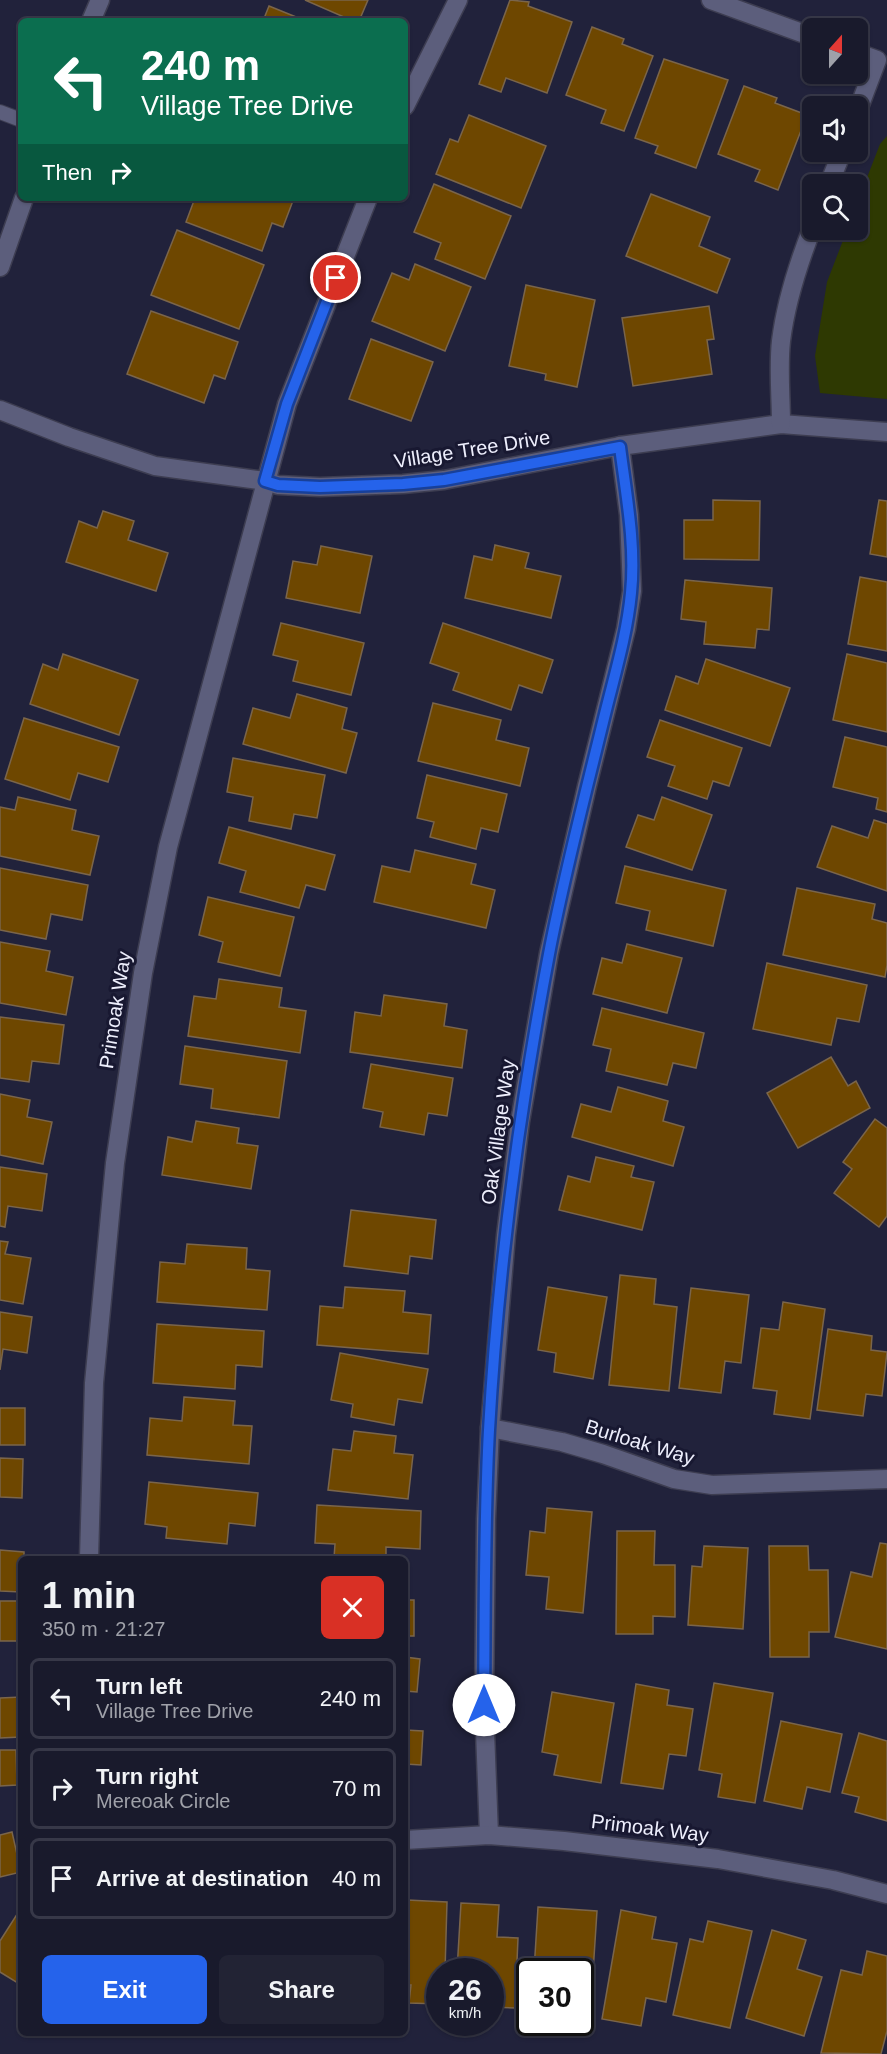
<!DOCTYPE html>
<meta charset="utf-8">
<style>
body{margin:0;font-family:Arial,sans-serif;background:#222334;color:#f1f3f6;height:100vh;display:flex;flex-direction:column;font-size:22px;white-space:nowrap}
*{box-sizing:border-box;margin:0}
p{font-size:20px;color:#9fa1a9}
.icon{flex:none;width:33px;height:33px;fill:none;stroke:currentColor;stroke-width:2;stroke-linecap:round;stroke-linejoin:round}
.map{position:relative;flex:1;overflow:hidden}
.details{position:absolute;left:18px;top:1556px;width:390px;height:480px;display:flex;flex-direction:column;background:#191a2c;border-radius:9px;box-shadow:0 2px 4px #0004,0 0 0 2px #373848}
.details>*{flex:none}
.hud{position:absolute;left:18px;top:18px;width:390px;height:183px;border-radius:9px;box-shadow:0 2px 4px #0004,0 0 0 2px #373848;background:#0b6e4f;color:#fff;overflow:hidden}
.needle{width:39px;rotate:21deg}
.buttons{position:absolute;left:802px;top:18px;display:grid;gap:12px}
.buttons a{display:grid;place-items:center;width:66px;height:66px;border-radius:9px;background:#191a2c;box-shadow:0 2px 4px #0004,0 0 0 2px #373848;font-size:30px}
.speed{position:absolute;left:426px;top:1958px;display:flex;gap:12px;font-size:30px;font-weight:700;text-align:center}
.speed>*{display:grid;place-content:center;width:78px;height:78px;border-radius:50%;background:#191a2c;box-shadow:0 2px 4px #0004,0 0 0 2px #373848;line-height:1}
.speed small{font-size:15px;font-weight:400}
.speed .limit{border:3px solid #111;border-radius:9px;background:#fff;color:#111}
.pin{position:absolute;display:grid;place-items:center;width:51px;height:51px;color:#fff;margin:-26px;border:3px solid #fff;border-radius:50%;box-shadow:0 2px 6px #0007}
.me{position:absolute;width:66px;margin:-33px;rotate:0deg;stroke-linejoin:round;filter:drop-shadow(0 0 4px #0008)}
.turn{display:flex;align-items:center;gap:21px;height:126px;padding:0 24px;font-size:27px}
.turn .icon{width:78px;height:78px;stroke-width:2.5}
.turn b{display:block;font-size:42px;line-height:51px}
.then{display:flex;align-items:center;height:57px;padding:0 24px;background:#0003;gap:12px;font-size:22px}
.round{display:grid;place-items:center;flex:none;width:63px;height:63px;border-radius:9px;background:#222334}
.overview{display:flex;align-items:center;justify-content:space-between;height:102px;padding:0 24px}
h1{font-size:36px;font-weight:700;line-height:45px}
.cta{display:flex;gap:12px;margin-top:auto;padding:12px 24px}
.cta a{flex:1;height:69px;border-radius:9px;background:#2563eb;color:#fff;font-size:24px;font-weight:700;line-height:69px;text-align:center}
.cta a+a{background:#222334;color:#f1f3f6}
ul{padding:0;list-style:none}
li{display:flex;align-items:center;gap:18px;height:81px;margin:0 12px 9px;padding:0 12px;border:3px solid #373848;border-radius:9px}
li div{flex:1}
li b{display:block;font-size:22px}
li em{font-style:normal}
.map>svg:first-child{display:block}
.green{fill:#2e3902}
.building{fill:#6e4700;stroke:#7a654b;stroke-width:1.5}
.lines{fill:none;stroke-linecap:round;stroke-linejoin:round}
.lane-casing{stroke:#3d3d51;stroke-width:16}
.street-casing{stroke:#3d3d51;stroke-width:21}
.secondary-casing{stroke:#3d3d51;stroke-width:21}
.lane{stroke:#5c5e7c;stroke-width:14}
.street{stroke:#5c5e7c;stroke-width:18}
.secondary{stroke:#5c5e7c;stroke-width:18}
.route-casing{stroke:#184099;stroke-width:15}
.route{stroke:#2563eb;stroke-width:10}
.labels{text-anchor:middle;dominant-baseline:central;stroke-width:6;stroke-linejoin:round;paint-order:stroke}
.street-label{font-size:20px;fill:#edeefc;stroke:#181831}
</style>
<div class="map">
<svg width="887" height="2054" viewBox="0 0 887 2054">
<rect width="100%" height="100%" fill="#21223b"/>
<polygon class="green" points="887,136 887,399 820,393 815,356 827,282 847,230 858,230 858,201 880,144"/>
<g class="building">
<polygon points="305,0 368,0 359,21 353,21"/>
<polygon points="510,0 529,2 528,6 572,22 547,93 506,78 501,92 479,84"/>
<polygon points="269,6 306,21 263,21"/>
<polygon points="592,27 624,39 622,44 653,56 624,131 601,123 606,110 566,95"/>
<polygon points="664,59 728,80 696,168 655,153 658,146 635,138"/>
<polygon points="744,86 777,98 775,103 807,115 778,190 755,181 760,170 718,154"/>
<polygon points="469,115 546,146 521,208 436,174 450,139 458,142"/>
<polygon points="434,184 511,216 485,279 435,259 441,243 414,232"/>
<polygon points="651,194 710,217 699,246 730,259 717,293 626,256"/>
<polygon points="195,198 294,198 283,227 272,223 262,251 186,222"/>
<polygon points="177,230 264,265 239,329 151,295"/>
<polygon points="415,264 471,287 445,351 372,321 392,273 409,280"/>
<polygon points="526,285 595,300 577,387 545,380 546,374 509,366"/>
<polygon points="709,306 714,339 707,340 712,374 633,386 622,318"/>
<polygon points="151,311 238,342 225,379 214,375 204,403 127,374"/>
<polygon points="371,339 433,362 411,421 349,399"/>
<polygon points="713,500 760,501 759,560 684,559 684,520 713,520"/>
<polygon points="879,500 887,501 887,557 870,554"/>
<polygon points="103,511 134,521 128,540 168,553 156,591 66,562 79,521 97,528"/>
<polygon points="495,545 529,553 525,568 561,576 551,618 465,598 474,556 492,560"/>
<polygon points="321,546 372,556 360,613 286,598 293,561 317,565"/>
<polygon points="860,577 887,582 887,651 848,644"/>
<polygon points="685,580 772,588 769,630 757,629 755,648 704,644 706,622 681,619"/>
<polygon points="281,623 364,643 351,695 293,681 298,661 273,655"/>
<polygon points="443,623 553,660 542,693 519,685 511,710 453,690 459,673 430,663"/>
<polygon points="63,654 138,680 119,735 30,704 43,664 58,670"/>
<polygon points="847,654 887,663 887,732 833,720"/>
<polygon points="706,659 790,688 770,746 665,710 676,676 698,684"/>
<polygon points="297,694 347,708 342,729 357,733 346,773 243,744 253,708 290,718"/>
<polygon points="433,703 501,720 496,740 529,748 520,786 418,761"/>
<polygon points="24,718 119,747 108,782 78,773 70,800 5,779"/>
<polygon points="660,720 742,748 729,786 713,781 707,799 668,786 675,766 647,757"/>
<polygon points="845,737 887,747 887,812 876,809 878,798 833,787"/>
<polygon points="233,758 325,775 317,818 294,814 291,829 249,821 253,797 227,792"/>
<polygon points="427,775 507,794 498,832 481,828 476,849 430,837 434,822 417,818"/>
<polygon points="18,797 76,810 72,830 99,836 90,875 0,856 0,807 15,810"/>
<polygon points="662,797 712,815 692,870 626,847 638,815 654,820"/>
<polygon points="874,820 887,824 887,891 817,867 832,826 868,838"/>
<polygon points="229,827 335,855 325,890 306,885 299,908 240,892 246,871 219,863"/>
<polygon points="415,850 476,864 471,884 495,890 486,928 374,902 382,866 410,872"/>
<polygon points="625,866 726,890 713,946 646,930 650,911 616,903"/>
<polygon points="0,868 88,885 82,920 51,914 46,939 0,930"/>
<polygon points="797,888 875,904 872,919 887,923 887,965 885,977 783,955"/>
<polygon points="208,897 294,917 280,976 218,962 223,942 199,935"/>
<polygon points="0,942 50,951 46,971 73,977 66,1015 0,1003"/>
<polygon points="627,944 682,958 667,1013 593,994 602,958 622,963"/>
<polygon points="767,963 867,985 859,1022 837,1018 831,1045 753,1029"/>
<polygon points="219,979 282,988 279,1007 306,1011 300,1053 188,1036 194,996 216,999"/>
<polygon points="384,995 447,1004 444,1026 467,1030 462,1068 350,1052 355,1012 381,1016"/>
<polygon points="602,1008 704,1033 696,1068 673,1063 667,1085 606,1071 611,1049 593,1045"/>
<polygon points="0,1017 64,1025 59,1064 32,1061 29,1082 0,1078"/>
<polygon points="185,1046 287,1061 279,1118 211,1108 213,1089 180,1084"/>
<polygon points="831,1057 848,1086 856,1081 870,1108 798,1148 767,1093"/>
<polygon points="371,1064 453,1078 447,1116 428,1113 424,1135 380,1127 383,1112 363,1108"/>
<polygon points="618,1087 668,1101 663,1121 684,1127 673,1166 572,1137 581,1104 611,1112"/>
<polygon points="0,1094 30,1100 27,1117 52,1122 43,1164 0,1155"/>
<polygon points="875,1119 887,1128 887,1216 879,1227 834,1193 852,1169 843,1162"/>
<polygon points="196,1121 239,1128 237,1143 258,1146 251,1189 162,1175 168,1137 192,1142"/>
<polygon points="596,1157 634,1166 631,1177 654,1182 642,1230 559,1210 568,1176 590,1182"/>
<polygon points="0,1167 47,1174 42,1211 8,1206 5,1227 0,1226"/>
<polygon points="351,1210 436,1220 432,1259 410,1256 408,1274 344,1266"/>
<polygon points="0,1241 8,1242 5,1254 31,1258 23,1304 0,1300"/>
<polygon points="187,1244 247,1248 246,1269 270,1271 267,1310 157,1302 160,1262 185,1264"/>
<polygon points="620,1275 656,1279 654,1304 677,1307 669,1391 609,1385"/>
<polygon points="345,1287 405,1291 403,1312 431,1315 428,1354 317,1345 320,1306 343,1308"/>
<polygon points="548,1287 607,1297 593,1379 554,1372 556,1353 538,1350"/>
<polygon points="691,1288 749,1295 741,1363 725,1361 721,1393 679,1388"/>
<polygon points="783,1302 825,1309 810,1419 774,1414 777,1391 753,1388 761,1328 779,1330"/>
<polygon points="0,1312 32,1317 27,1353 3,1349 0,1370"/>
<polygon points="157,1324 264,1331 262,1367 236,1365 235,1389 153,1383"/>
<polygon points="828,1329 872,1336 871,1350 887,1352 882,1396 866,1394 863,1416 817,1410"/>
<polygon points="340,1353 428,1369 422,1403 398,1399 394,1425 351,1417 353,1404 331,1400"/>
<polygon points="184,1397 235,1401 233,1425 252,1426 249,1464 147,1455 150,1418 182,1421"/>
<rect x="0" y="1408" width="25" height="37"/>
<polygon points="354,1431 396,1436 394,1453 413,1455 408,1499 328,1490 333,1449 351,1451"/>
<polygon points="0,1458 23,1459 22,1498 0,1497"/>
<polygon points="149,1482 258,1493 255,1526 229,1523 227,1544 166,1538 167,1527 145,1524"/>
<polygon points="317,1505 421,1511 420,1549 386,1547 386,1558 334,1558 335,1544 315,1543"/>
<polygon points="547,1508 592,1512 583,1613 546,1609 549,1577 526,1575 530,1531 545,1533"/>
<polygon points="617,1531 655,1531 654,1565 675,1565 675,1617 653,1616 653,1634 616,1634"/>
<polygon points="880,1543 887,1544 887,1649 835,1637 851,1572 872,1577"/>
<polygon points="704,1546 748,1548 743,1629 688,1625 692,1566 702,1567"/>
<polygon points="769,1546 808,1546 809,1570 828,1570 829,1632 809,1632 809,1657 770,1657"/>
<polygon points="0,1550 24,1552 24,1558 21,1558 21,1592 0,1591"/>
<rect x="405" y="1600" width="9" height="36"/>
<rect x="0" y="1601" width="21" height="40"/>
<polygon points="405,1657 420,1659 417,1692 405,1691"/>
<polygon points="714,1683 773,1693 755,1803 718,1797 722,1774 699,1770"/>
<polygon points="636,1684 669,1690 667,1705 693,1709 686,1756 669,1754 663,1789 621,1783"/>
<polygon points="552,1692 614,1703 601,1783 554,1775 558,1755 542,1752"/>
<polygon points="21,1697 21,1737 0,1738 0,1698"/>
<polygon points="781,1721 842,1734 830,1792 807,1787 802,1809 764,1801"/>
<polygon points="405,1730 423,1731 421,1765 405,1764"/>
<polygon points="859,1733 887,1741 887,1821 855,1812 859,1797 842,1793"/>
<polygon points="0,1750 16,1750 17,1785 0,1786"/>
<polygon points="12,1832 21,1872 0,1877 0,1835"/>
<polygon points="407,1900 447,1902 445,1971 440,1971 440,2004 409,2003 411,1985 405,1985"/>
<polygon points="461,1903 499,1905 497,1937 518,1938 515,2008 490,2007 490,1971 457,1971"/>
<polygon points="538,1907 597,1911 592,1988 580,1988 580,1971 534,1971"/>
<polygon points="21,1908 21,1985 0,1972 0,1941"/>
<polygon points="621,1910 656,1917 652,1939 677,1943 666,2002 646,1998 641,2026 602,2019"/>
<polygon points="708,1921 752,1931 730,2028 673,2015 690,1939 703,1942"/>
<polygon points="772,1930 806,1940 797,1969 822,1977 804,2036 746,2018"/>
<polygon points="867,1951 887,1956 887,2031 881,2054 821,2053 841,1970 862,1975"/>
</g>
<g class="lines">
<defs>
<polyline id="lane" points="0,112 21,120"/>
<g id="street">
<polyline points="711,0 813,37"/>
<polyline points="858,53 877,60 858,110"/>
<polyline points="405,106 458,0"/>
<polyline points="829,184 842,152"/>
<polyline points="0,410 69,437 155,466 265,481 278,485 320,487 403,484 444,480 620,446 781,424 887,432"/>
<path d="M781,424c0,-27 -3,-56 0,-83 5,-40 17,-77 32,-115"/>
<polyline points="490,1428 562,1442 603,1454 674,1479 712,1485 887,1479"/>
<polyline points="89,1558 94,1383 115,1163 143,973 168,847 287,404 368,198"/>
<polyline points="489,1835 484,1705 486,1519 490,1428 506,1235 520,1122 549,953 587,786 626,629 632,591 629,515 620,446"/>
<polyline points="405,1840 489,1835 564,1841 718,1859 833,1880 887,1894"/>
</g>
<g id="secondary">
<polyline points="91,21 100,0"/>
<polyline points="0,267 24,198"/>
</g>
</defs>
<use href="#lane" class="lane-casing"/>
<use href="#street" class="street-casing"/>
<use href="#secondary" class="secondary-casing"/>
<use href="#lane" class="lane"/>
<use href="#street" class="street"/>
<use href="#secondary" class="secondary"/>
</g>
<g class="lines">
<defs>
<path id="route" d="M336,278l-49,126 -22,77 13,4 42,2 83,-3 41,-4 176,-33c6,47 16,98 11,146 -4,42 -17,84 -27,125 -19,78 -40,157 -55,236 -30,157 -51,317 -60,476 -5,92 -4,183 -5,275"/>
</defs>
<use href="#route" class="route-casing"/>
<use href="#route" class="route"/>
</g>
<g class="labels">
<g class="street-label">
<text transform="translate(472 449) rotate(-9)">Village Tree Drive</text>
<text transform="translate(115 1010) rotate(-81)">Primoak Way</text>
<text transform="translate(498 1132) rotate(-82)">Oak Village Way</text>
<text transform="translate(640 1442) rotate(17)">Burloak Way</text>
<text transform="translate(650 1828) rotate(7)">Primoak Way</text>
</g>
</g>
</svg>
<div class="buttons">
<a><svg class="needle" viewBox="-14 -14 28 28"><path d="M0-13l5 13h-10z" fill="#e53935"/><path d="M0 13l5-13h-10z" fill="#9fa1a9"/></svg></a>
<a><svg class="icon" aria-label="sound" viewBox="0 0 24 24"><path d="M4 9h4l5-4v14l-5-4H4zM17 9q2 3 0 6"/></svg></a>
<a><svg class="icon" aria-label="search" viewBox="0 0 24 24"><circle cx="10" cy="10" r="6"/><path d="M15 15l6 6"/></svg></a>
</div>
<div class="speed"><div>26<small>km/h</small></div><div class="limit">30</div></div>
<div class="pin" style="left:336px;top:278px;background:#d93025"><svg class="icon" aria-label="arrive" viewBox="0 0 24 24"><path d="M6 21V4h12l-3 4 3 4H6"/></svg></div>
<svg class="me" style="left:484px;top:1705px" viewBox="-20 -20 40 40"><circle r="19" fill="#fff"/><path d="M0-13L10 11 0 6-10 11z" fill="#2563eb"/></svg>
<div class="hud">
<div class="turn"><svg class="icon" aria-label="left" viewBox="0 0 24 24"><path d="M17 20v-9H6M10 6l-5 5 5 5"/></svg><div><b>240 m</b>Village Tree Drive</div></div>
<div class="then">Then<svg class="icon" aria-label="right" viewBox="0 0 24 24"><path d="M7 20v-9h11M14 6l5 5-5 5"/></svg></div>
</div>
<section class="details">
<div class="overview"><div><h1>1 min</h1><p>350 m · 21:27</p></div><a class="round" style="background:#d93025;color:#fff"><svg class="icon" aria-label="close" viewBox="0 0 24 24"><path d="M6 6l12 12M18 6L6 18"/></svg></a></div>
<ul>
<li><svg class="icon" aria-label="left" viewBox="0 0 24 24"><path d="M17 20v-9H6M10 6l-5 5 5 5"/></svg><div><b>Turn left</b><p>Village Tree Drive</p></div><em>240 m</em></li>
<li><svg class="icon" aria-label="right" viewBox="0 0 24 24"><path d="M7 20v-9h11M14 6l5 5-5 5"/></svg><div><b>Turn right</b><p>Mereoak Circle</p></div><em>70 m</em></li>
<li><svg class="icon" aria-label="arrive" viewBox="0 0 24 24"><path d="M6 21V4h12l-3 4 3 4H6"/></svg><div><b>Arrive at destination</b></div><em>40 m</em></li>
</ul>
<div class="cta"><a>Exit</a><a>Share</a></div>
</section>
</div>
